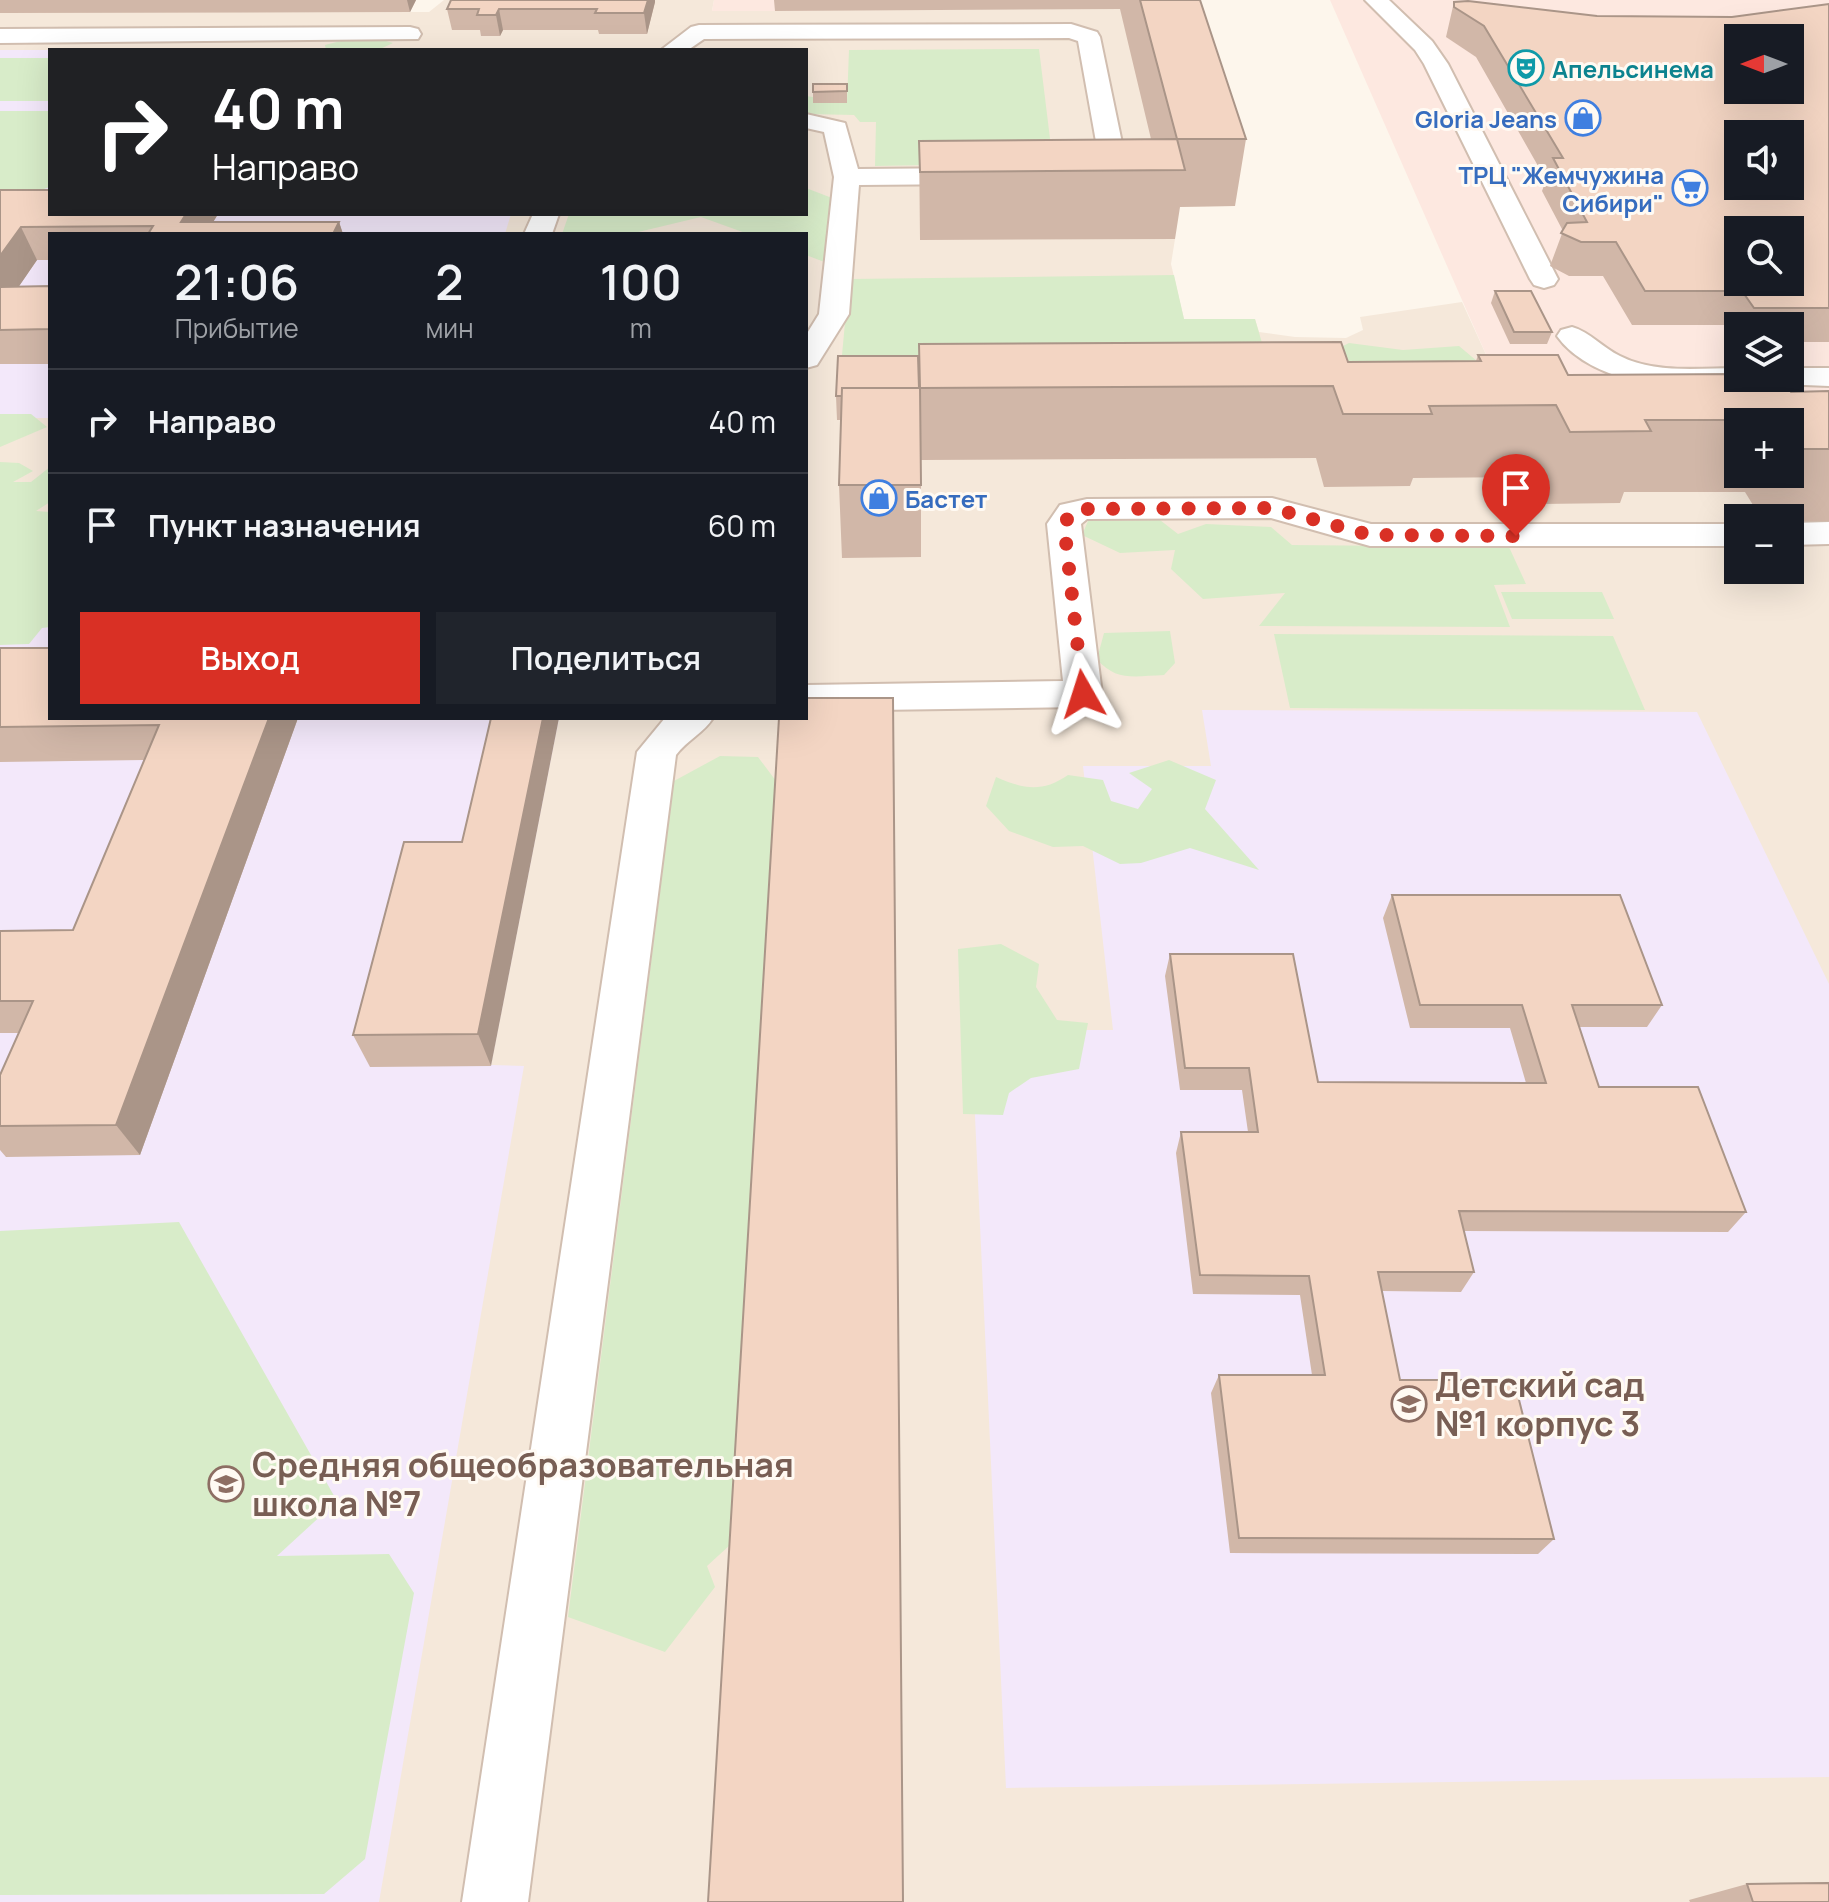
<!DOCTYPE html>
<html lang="ru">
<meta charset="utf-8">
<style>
body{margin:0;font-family:Manrope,sans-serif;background:#20242c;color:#f1f3f6;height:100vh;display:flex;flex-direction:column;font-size:30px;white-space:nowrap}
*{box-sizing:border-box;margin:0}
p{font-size:26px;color:#9ea1a6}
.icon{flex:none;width:44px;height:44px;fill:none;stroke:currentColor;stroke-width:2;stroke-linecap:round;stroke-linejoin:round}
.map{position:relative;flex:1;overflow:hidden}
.panel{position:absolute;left:48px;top:232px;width:760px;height:488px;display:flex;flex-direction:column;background:#171b24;border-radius:0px;box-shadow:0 8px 32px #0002}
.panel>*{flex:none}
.guide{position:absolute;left:48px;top:48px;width:760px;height:168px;border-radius:0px;box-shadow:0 8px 32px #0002;background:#202124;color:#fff;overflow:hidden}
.needle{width:52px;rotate:270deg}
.fabs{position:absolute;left:1724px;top:24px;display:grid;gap:16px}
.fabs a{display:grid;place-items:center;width:80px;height:80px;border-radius:0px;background:#171b24;box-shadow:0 8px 32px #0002;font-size:40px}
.pin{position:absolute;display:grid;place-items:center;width:68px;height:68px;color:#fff;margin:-82px -34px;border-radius:50% 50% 50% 0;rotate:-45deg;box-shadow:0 0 8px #0007}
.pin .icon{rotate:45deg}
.me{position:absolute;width:88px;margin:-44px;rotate:354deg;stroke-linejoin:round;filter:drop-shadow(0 0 6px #0008)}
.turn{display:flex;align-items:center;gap:28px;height:168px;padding:0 32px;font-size:36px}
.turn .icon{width:104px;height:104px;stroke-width:2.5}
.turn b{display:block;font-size:56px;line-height:68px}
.eta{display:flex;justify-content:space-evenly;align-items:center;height:136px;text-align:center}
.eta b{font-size:48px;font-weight:600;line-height:56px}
.button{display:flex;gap:16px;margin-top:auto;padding:16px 32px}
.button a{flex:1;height:92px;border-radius:0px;background:#d93025;color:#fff;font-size:32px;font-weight:600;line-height:92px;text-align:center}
.button a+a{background:#20242c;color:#f1f3f6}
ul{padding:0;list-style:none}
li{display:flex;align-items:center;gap:24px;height:104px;padding:0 32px;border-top:2px solid #363941}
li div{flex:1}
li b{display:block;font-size:30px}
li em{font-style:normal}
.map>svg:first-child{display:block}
.residential{fill:#f5e8da;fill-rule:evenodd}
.commercial{fill:#fde8e0;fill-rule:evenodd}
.education{fill:#f3e8fa}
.green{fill:#d8ecc9}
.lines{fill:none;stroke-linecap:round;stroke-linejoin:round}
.minor-casing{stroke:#d1beb0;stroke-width:4}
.minor{fill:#fff;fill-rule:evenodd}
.wall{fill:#d1b7a8;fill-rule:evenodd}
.shaded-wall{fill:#aa9588}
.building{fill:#f3d5c3;stroke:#aa9588;stroke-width:2;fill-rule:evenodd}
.route{stroke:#d93025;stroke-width:14;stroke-dasharray:0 25.2}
.labels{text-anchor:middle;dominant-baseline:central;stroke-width:6;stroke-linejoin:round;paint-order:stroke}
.far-culture-label{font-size:24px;font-weight:bold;fill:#0d838f;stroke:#fffaf3;text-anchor:start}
.far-shop-label{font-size:24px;font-weight:bold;fill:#366cbe;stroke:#fffaf3;text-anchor:end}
.near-education-label{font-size:34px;font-weight:bold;fill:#785e54;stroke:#fffaf3;text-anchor:start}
</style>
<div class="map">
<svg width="1829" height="1902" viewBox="0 0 1829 1902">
<rect width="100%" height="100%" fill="#fdf6ec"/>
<path class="residential" d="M0,0h416l-6,12h19l15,-12h270l-2,11 102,-11h303l58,9 60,197 -67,1 7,32 -4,25 13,55h71l4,13 36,5 51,1 17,-8 -3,-13 102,-15 26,57 306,35 35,51v1457h-1829zM50,50h756v164h-756zM50,234h756v484h-756zM1738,422h52v52h-52zM1738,518h52v52h-52z"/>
<g class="commercial">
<polygon points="714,0 814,0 813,11 712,11"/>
<path d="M1330,0h499v394l-218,1 -123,-36zM1738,38h52v52h-52zM1738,134h52v52h-52zM1738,230h52v52h-52zM1738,326h52v52h-52z"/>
</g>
<g class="education">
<polygon points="0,50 50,50 50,214 511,214 505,234 50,234 50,418 0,418"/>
<polygon points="0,605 50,613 50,718 559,718 491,1065 524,1066 379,1902 0,1902"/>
<polygon points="1202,710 1697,712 1829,984 1829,1777 1006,1788 971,1030 1113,1030 1083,766 1211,766"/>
</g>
<g class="green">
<polygon points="348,39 379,39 393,43 378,50 326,50 325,45"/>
<polygon points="1039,49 1053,163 875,166 876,122 860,122 854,115 806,114 806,96 847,102 849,50"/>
<rect x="0" y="58" width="50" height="43"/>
<polygon points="0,111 50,111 50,187 0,203"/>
<polygon points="806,188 832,198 827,263 806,255 806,234 748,234 701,217 630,234 562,234 569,214 806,214"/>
<polygon points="1174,275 1184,319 1255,319 1267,360 959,367 910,358 842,355 849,279"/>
<polygon points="1349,343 1403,350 1459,346 1484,367 1302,367"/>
<polygon points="0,414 31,414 47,427 0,447"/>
<polygon points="0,462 19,463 33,471 13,482 31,482 50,467 50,502 36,511 50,512 50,627 42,628 29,644 0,645"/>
<polygon points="1160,520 1178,534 1206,524 1271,527 1292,545 1509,547 1526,584 1494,585 1510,627 1259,626 1285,593 1203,599 1171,569 1175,550 1120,553 1082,535 1088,521"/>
<polygon points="1501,592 1602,592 1614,619 1512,619"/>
<path d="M1170,631l5,32 -11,12c-29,1 -48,7 -67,-16l7,-26z"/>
<polygon points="1274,634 1613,636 1645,710 1290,708"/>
<polygon points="720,756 758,757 776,781 730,1545 707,1566 715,1587 665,1652 568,1617 674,781"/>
<path d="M1169,760l47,20 -11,29 54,61 -69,-22 -49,15 -21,1 -37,-18 -30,1 -44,-16 -23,-25 10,-29c27,12 46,16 72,-2l35,5 8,21 27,8 14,-20 -23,-16z"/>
<polygon points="1001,944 1039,964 1036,987 1057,1020 1088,1023 1079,1069 1031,1078 1009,1093 1003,1115 963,1114 958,949"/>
<polygon points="179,1222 337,1501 277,1556 389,1554 414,1593 365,1859 324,1894 0,1895 0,1231"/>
</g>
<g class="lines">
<defs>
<g id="minor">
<polygon points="1365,0 1389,0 1432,41 1448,64 1558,279 1554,285 1544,288 1534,285 1530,279 1424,64 1415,50"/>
<path d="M1071,24l26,8 3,5 27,130c-11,16 -33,18 -50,14l-4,-6 4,-6 23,-5 -22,-123 -9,-3 -365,1 -16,11h-27l30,-23 8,-2z"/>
<polygon points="410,27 418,29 421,34 418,39 0,43 0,29"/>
<polygon points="806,114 845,123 858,169 978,168 987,170 991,176 987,182 978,184 859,185 849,314 817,365 806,368 806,335 819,314 834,177 824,132 806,128"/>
<polygon points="533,214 559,214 552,234 524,234"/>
<path d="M1572,327c18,5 31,21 48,29 35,18 80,12 118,12v10h15l-4,6c-55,13 -157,2 -192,-48l4,-6z"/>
<polygon points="1790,368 1829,368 1829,386 1779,384 1775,378 1790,378"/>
<polygon points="1272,498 1371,524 1738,524 1738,546 1370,546 1271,518 1087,519 1081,524 1102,694 1096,703 1083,707 806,711 806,685 1063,681 1047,524 1060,505 1087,499"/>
<polygon points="1829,522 1829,544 1790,545 1790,523"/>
<path d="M665,718h48c-9,15 -26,22 -37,37l-148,1147h-66l175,-1150z"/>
</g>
</defs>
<use href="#minor" class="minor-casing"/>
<use href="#minor" class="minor"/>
</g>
<g class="wall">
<polygon points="0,0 416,0 410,12 0,13"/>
<polygon points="451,0 655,0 655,2 647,34 599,34 598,30 503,30 500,36 481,36 480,30 452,30 447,9"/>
<polygon points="774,0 1200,0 1246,139 1235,206 1180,207 1175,239 920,240 919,141 1151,139 1120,9 775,11"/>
<polygon points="1454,2 1597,16 1732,17 1829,4 1829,342 1790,342 1790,326 1738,326 1738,342 1727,325 1632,325 1603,276 1569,276 1550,266 1563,231 1542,191 1546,180 1476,57 1446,37"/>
<polygon points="847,84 847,103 813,103 813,92"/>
<polygon points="0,190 50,214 218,214 213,222 339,222 343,234 50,234 50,260 37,260 19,286 50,286 50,364 0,364"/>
<polygon points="1495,291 1552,332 1547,344 1510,344 1491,303"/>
<path d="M919,344l429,18 128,-1 2,-6 90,20 223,17 38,-1v130h-39v-3h-29l-16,-26h-121l-4,11 -79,1 -12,-27 -116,1 -3,8 -86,1 -8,-29 -395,2v97l-79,1 -3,-73 2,-65h-4l-1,-24 83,-8zM1738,422h52v52h-52z"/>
<polygon points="0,648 50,718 298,718 140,1155 6,1157 0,1150 0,1075 19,1033 0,1033 0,931 73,930 144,760 0,762"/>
<polygon points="462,842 491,1066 370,1067 353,1035"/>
<polygon points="1392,895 1662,1005 1647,1027 1579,1027 1599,1087 1746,1212 1728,1232 1464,1231 1474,1272 1461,1292 1382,1291 1400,1380 1554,1539 1538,1554 1230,1553 1211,1393 1219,1375 1312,1375 1300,1295 1193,1294 1176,1153 1181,1132 1248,1132 1242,1090 1180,1090 1165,976 1170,954 1318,1082 1526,1083 1510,1028 1410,1028 1383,918"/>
<polygon points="1747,1884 1829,1902 1690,1902 1689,1900"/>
</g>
<g class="shaded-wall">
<polygon points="407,0 416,0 410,12"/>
<polygon points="648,0 655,0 655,2 647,34 644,13"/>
<polygon points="499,9 503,30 500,36 496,15"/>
<polygon points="186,214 218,214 206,234 181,222"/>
<polygon points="339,222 343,234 333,234"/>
<polygon points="21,227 37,260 0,314 0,256"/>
<polygon points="269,718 298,718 140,1155 116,1125"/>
<polygon points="543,718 559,718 491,1066 478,1034"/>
</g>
<g class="building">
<polygon points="451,0 648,0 644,13 595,13 597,9 499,9 496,15 477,15 479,9 447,9"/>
<polygon points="1140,0 1200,0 1246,139 1177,139"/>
<path d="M1468,1l129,15 135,1 97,-13v304h-75l-12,-17h-97l-29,-49h-35l-20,-9 6,-10 20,-1 -34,-64h10l-79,-132 -30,-19v-5zM1738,38h52v52h-52zM1738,134h52v52h-52zM1738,230h52v52h-52z"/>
<polygon points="813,84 847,84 847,91 813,92"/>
<polygon points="1177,139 1185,170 920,172 919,141"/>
<polygon points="0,190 50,190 50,214 186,214 181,222 339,222 333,234 148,234 153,226 21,227 0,256"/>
<polygon points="50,286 50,329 0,330 0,287"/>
<polygon points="1495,291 1531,291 1552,332 1514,332"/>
<polygon points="1341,342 1348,362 1481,361 1478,355 1558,355 1568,375 1738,374 1738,378 1782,378 1791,392 1829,391 1829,449 1801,449 1790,432 1790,422 1784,422 1782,420 1645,420 1651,431 1570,432 1556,405 1429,406 1432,414 1343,414 1333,386 920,388 919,344"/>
<polygon points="838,356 918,356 919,388 842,388 842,396 836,396"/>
<polygon points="842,388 920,388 921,485 839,485"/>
<polygon points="0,648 50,648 50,718 269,718 116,1125 0,1126 0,1075 33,1001 0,1001 0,931 73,930 159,725 0,727"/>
<polygon points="806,698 893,698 903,1902 708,1902 779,718 806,718"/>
<polygon points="491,718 543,718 478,1034 353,1035 404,842 462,842"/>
<polygon points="1392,895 1620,895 1662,1005 1572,1005 1599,1087 1698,1087 1746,1212 1459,1211 1474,1272 1378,1272 1400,1380 1514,1380 1554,1539 1239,1538 1219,1375 1325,1375 1309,1276 1200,1275 1181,1132 1258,1132 1249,1068 1185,1068 1170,954 1293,954 1318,1082 1546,1083 1522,1005 1420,1005"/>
<polygon points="1829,1883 1829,1902 1753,1902 1747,1884"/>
</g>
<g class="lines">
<polyline class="route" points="1083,694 1064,524 1072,512 1087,509 1272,508 1370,535 1516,536"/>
</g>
<defs>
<symbol id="theatre-ring" viewBox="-11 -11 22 22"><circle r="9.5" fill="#fffaf3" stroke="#0f9aa8" stroke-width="1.5"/><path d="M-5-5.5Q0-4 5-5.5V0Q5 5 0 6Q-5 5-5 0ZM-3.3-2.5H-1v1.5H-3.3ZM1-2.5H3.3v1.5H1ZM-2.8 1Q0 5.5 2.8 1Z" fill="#0f9aa8"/></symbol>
<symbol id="shop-ring" viewBox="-11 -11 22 22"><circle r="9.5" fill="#fffaf3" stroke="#3f7fe0" stroke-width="1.5"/><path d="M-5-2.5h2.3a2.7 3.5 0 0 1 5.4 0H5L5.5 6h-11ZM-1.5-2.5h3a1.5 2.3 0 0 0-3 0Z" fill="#3f7fe0"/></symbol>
<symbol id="supermarket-ring" viewBox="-11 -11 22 22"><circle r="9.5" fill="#fffaf3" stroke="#3f7fe0" stroke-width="1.5"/><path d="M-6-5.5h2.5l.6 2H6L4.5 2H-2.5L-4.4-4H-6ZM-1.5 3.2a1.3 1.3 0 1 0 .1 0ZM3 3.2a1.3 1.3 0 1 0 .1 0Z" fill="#3f7fe0"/></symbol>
<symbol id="school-ring" viewBox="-11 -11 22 22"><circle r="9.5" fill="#fffaf3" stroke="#8d6e63" stroke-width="1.5"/><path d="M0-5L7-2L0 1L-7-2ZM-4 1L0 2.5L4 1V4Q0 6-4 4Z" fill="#8d6e63"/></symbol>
</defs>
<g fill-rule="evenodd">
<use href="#theatre-ring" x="1506" y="48" width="40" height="40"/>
<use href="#shop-ring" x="1563" y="98" width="40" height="40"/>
<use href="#supermarket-ring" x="1670" y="168" width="40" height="40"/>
<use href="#shop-ring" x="859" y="478" width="40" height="40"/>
<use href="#school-ring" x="1389" y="1384" width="40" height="40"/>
<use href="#school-ring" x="206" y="1464" width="40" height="40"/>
</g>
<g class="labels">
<g class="far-culture-label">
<text x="1552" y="68">Апельсинема</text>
</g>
<g class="far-shop-label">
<text x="1557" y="118">Gloria Jeans</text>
<text x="1664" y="174">ТРЦ "Жемчужина<tspan x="1664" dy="28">Сибири"</tspan></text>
<text x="905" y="498" text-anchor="start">Бастет</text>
</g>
<g class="near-education-label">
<text x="1435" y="1384">Детский сад<tspan x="1435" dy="39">№1 корпус 3</tspan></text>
<text x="252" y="1464">Средняя общеобразовательная<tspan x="252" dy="39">школа №7</tspan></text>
</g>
</g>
</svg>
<div class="fabs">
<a><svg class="needle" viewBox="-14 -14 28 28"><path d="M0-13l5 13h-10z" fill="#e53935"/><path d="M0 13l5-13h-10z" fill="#9ea1a6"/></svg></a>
<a><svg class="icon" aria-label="sound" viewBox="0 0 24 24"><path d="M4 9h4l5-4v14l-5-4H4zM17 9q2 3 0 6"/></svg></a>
<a><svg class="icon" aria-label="search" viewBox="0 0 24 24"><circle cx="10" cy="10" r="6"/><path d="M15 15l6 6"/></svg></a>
<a><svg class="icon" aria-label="layers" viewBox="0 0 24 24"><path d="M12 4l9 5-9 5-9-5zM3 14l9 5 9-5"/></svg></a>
<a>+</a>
<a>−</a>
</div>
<div class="pin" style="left:1516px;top:536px;background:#d93025"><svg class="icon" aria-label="arrive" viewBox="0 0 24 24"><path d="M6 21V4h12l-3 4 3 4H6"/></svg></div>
<svg class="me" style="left:1083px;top:694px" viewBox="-20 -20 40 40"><path d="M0-17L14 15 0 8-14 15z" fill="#d93025" stroke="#fff" stroke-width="4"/></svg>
<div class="guide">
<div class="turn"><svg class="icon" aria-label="right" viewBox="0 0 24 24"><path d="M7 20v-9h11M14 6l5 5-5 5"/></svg><div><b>40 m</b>Направо</div></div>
</div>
<section class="panel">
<div class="eta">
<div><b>21:06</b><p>Прибытие</p></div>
<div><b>2</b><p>мин</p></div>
<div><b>100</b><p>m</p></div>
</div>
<ul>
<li><svg class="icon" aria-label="right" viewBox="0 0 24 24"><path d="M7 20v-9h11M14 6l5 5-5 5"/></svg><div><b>Направо</b></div><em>40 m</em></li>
<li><svg class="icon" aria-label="arrive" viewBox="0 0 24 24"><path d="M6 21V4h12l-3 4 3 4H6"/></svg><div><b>Пункт назначения</b></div><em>60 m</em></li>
</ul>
<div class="button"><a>Выход</a><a>Поделиться</a></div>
</section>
</div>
